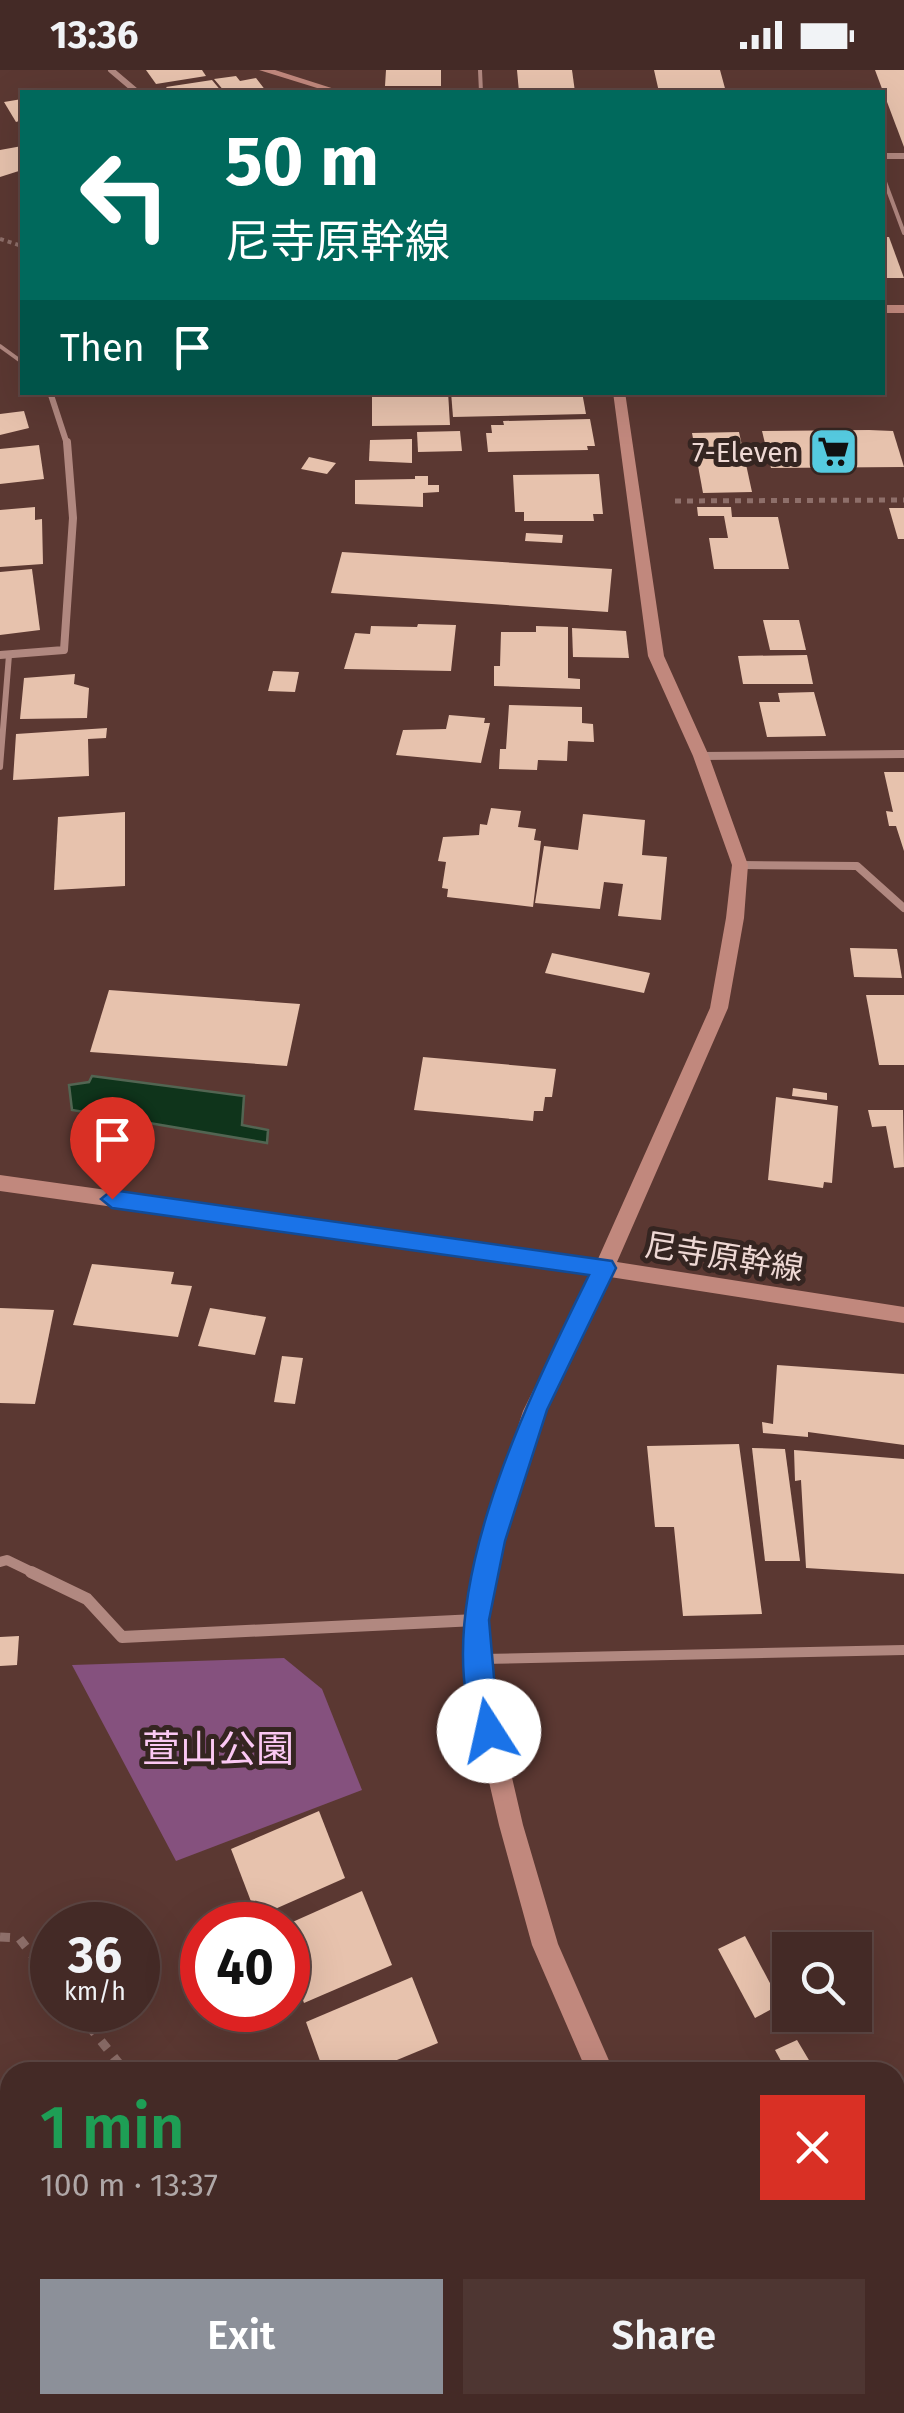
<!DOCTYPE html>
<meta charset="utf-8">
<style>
body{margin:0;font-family:"Fira Sans","Noto Sans JP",sans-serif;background:#4e3632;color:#f1f3f6;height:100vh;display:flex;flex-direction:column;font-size:38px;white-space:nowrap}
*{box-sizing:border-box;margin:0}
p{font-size:32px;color:#afa7a7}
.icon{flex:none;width:55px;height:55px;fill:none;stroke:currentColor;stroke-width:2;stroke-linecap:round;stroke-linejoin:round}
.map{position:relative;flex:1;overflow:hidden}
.side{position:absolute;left:0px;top:1992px;width:905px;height:352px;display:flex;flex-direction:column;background:#442a26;border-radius:30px 30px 0 0;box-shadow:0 10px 40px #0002,0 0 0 2px #5c4643}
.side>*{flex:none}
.top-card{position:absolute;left:20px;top:20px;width:865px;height:305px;border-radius:0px;box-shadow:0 10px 40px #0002,0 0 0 2px #5c4643;background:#00695c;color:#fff;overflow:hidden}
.buttons{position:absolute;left:772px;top:1862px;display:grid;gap:20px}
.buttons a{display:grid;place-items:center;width:100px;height:100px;border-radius:0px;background:#442a26;box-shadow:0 10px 40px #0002,0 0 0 2px #5c4643;font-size:50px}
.speed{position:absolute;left:30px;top:1832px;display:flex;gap:20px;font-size:50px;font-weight:700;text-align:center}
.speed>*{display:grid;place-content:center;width:130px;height:130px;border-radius:50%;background:#442a26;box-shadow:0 10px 40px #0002,0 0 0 2px #5c4643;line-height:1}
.speed small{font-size:25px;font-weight:400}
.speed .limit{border:15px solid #d22;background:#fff;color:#111}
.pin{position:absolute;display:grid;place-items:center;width:85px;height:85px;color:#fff;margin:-102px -42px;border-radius:50% 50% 50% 0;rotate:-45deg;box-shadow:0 0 10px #0007}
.pin .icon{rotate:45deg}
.me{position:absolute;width:110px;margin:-55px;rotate:350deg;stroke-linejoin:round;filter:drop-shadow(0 0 8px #0008)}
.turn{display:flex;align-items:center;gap:35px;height:210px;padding:0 40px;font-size:45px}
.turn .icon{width:130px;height:130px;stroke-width:2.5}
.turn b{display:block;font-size:70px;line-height:85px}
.then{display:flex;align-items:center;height:95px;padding:0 40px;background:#0003;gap:20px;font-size:38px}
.round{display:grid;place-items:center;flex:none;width:105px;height:105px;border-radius:0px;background:#4e3632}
.summary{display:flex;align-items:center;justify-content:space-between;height:170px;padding:0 40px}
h1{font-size:60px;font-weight:600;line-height:75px;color:#1e9e55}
.action{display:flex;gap:20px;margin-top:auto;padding:20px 40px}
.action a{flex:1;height:115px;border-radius:0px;background:#8c9099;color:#fff;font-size:40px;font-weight:600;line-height:115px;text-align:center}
.action a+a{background:#4e3632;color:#f1f3f6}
.status{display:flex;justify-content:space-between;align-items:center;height:70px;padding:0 50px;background:#442a26;direction:ltr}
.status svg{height:28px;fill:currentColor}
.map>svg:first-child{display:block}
.green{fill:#85517e}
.water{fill:#0f341b;stroke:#526552;stroke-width:2.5}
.building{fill:#e7c2ad}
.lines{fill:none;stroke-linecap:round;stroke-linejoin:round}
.path-far2{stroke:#8e6f6a;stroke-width:4;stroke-dasharray:4 4;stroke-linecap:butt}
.path-far1{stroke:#8e6f6a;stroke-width:5;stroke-dasharray:6 6;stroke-linecap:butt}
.path{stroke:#8e6f6a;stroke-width:9;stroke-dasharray:10 10;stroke-linecap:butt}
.lane-far2{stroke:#b18880;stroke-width:4}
.lane-far1{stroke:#b18880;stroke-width:6}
.lane{stroke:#b18880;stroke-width:10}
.street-far3{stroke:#b18880;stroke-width:6}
.street-far2{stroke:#b18880;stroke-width:8}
.street-far1{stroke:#b18880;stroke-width:10}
.street{stroke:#b18880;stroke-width:12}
.secondary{fill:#c1887d;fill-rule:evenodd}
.route{fill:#1a73e8;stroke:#114b97;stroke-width:2.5}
.labels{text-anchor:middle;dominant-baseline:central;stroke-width:10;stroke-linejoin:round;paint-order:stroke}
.far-poi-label{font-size:28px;fill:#eed8d4;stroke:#352521;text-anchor:end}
.street-label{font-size:32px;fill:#eed8d4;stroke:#352521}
.near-park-label{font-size:38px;fill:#fbc8f3;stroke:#352521}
</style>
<div class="status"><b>13:36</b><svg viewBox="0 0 49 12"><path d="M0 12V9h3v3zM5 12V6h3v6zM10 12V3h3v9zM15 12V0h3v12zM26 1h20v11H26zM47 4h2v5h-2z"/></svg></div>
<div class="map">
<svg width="904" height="2343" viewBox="0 0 904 2343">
<rect width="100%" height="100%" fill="#5b3832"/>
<polygon class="green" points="284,1588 322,1619 362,1720 176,1791 72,1595"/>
<polygon class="water" points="92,1006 244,1026 242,1055 268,1060 267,1073 72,1040 69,1015 89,1012"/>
<g class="building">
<polygon points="146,0 202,0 206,6 156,14"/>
<polygon points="386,0 441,0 441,16 385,16"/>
<polygon points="517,0 572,0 575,22 519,22"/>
<polygon points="654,0 720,0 726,22 659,22"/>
<polygon points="875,0 904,0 904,77"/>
<polygon points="236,6 240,11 256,8 266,21 225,22 214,9"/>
<polygon points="212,10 222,22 170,22 166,17"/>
<polygon points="22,29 22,50 16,52 4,32"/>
<polygon points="22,76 22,100 0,107 0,80"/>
<polygon points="882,167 889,167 904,208 882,208"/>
<polygon points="372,322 448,322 450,355 372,356"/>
<polygon points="451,322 582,322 586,344 453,347"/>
<polygon points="24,341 29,358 0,365 0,344"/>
<polygon points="590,349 595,376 587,376 588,380 488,382 486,363 492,363 491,355 504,355 503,351"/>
<polygon points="869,360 893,361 904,397 771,398 762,361"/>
<polygon points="460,361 462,381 418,382 417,362"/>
<polygon points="739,362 752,422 703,423 692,363"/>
<polygon points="412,369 412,393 369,391 370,370"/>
<polygon points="39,375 44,409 0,414 0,379"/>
<polygon points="309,387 336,393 327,404 301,399"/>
<polygon points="599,404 603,444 593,444 594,451 524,451 524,442 515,442 513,405"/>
<polygon points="415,406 428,406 428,415 439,415 439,422 423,423 423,437 355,434 355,410 415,409"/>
<polygon points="35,437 35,450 42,449 43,494 0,497 0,440"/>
<polygon points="697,437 731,437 732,447 778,447 789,499 714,499 709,468 728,468 724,446 698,446"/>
<polygon points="889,438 904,438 904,469 898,469"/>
<polygon points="526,463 563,465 562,473 525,471"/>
<polygon points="342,482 612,499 608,542 331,523"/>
<polygon points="32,499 40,560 0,565 0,502"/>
<polygon points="763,550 799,550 806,580 770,580"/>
<polygon points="418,554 456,555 451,601 344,599 355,563 370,564 371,556 417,557"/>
<polygon points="536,556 568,557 568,608 580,609 580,619 494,616 494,596 500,596 501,562 536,562"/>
<polygon points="572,558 626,561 629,588 573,587"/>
<polygon points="807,585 813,614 743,614 738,586"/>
<polygon points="273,601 299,602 295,622 268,621"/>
<polygon points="75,604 74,614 89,618 87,648 20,649 24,608"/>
<polygon points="814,622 826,666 767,667 759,632 780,632 778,623"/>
<polygon points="509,635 582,637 582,653 593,654 594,672 568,671 567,691 538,690 537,700 499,699 500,679 506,679"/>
<polygon points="449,645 485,648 484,653 490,653 481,693 396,685 403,660 446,659"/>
<polygon points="107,658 106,668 88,669 89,706 13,710 16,664"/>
<polygon points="884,702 904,702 904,781 896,756 889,756 886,741 893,742"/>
<polygon points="491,738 521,741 518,757 536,759 534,770 541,771 533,837 447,827 448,819 442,818 446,792 438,791 443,767 479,765 480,754 487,755"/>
<polygon points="125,742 125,816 54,820 58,747"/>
<polygon points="583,744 645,750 642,785 667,787 661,850 618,846 623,814 604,812 600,839 535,833 544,776 578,780"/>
<polygon points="850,878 897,879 902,908 854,907"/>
<polygon points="552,883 650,903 644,923 545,903"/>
<polygon points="109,920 300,934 287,996 90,982"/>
<polygon points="866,925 904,925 904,995 879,995"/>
<polygon points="423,987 556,999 552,1027 545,1027 543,1041 534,1041 533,1051 414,1040"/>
<polygon points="793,1018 827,1023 827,1030 792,1026"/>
<polygon points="776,1027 838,1036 832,1113 824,1112 823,1118 768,1110"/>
<polygon points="868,1040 903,1040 904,1097 894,1098 886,1056 872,1057"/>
<polygon points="92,1194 174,1202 171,1214 192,1216 178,1267 73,1255"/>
<polygon points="0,1238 54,1240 35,1334 0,1333"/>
<polygon points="210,1238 266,1247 255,1285 198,1276"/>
<polygon points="282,1286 303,1288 295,1334 274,1332"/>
<polygon points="777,1295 904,1304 904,1375 808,1362 808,1367 763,1363 762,1352 773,1354"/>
<polygon points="739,1374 762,1544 683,1546 674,1457 655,1457 647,1376"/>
<polygon points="752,1378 785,1379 800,1491 765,1491"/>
<polygon points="794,1380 904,1389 904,1504 806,1498 801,1410 795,1411"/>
<polygon points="19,1566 17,1595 0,1596 0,1567"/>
<polygon points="319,1741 345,1808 257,1847 231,1779"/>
<polygon points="362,1821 392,1895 304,1933 288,1888 288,1854"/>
<polygon points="745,1866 781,1934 755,1948 718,1879"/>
<polygon points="412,1907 438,1973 368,2002 324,2002 306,1952"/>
<polygon points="797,1970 816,2002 787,2002 775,1980"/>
<polygon points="904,2119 904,2316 895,2316 895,2120"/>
<polygon points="36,2335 124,2335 121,2343 55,2343"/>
<polygon points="454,2335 614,2335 616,2343 457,2343"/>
</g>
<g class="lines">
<polyline class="path-far2" points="0,169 22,176"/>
<polyline class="path-far1" points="675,431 904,430"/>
<g class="path">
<polyline points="0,1867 19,1868 52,1910"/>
<polyline points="76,1940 126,2002"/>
<polyline points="315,2335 321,2343"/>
</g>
<g class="lane-far2">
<polyline points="480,0 481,22"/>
<polyline points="882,104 904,163"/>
<polyline points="0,276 22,292"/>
</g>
<polyline class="lane-far1" points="0,697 9,585"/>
<polyline class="lane" points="482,1589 904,1580"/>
<g class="street-far3">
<polyline points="111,0 137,22"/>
<polyline points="882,86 904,86"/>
<polyline points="50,322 67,374"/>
</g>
<g class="street-far2">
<polyline points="0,585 64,580 73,448 67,372"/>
<polyline points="701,686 904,684"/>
<polyline points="740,795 857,796 904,838"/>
</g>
<polyline class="street-far1" points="0,1492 7,1490 36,1504"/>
<polyline class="street" points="31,1502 87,1529 122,1567 476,1550"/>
<g class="secondary">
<polygon points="259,0 275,0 344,22 330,22"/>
<rect x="882" y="235" width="22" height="8"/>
<polygon points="613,322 625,322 664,586 709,686 748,795 744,848 728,938 617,1192 904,1237 904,1253 610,1207 545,1341 503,1471 488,1550 494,1630 523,1755 558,1874 614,2002 587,2002 532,1875 499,1755 470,1630 464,1550 481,1471 523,1341 591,1204 0,1121 0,1105 598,1189 710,938 726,848 732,795 693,686 648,586"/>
<polygon points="706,2335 736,2335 739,2343 709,2343"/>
</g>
</g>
<path class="route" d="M112,1120l500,71 4,7 -69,142 -42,131 -16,79 7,80 7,31 -4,10 -10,3 -10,-3c-57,-133 51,-346 110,-466l-477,-67 -11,-9z"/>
<defs>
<symbol id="supermarket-square" viewBox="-11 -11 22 22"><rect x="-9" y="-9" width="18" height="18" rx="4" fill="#55cadf" stroke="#352521"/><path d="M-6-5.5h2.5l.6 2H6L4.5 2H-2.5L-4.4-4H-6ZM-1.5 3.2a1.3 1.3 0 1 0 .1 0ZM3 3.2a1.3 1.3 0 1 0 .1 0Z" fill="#111"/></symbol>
</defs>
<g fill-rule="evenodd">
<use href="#supermarket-square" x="806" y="354" width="55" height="55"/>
</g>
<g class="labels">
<g class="far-poi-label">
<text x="799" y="382">7-Eleven</text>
</g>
<g class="street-label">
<text transform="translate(724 1187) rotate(9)">尼寺原幹線</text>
</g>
<g class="near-park-label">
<text x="218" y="1679">萱山公園</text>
</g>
</g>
</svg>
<div class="buttons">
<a><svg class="icon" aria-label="search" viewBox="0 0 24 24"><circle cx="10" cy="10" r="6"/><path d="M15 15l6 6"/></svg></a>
</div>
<div class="speed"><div>36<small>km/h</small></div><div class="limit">40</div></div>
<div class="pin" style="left:112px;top:1129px;background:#d93025"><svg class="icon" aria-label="arrive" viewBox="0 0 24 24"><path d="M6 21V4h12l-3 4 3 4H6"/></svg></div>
<svg class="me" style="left:489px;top:1661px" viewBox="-20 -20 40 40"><circle r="19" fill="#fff"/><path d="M0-13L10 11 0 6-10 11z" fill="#1a73e8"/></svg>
<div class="top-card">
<div class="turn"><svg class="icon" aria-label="left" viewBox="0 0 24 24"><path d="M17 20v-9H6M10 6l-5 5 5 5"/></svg><div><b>50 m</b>尼寺原幹線</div></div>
<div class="then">Then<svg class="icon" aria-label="arrive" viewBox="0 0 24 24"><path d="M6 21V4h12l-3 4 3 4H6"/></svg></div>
</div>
<section class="side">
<div class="summary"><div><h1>1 min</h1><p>100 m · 13:37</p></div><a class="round" style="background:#d93025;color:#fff"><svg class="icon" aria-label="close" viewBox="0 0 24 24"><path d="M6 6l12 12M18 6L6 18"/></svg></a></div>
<div class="action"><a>Exit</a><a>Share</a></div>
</section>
</div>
